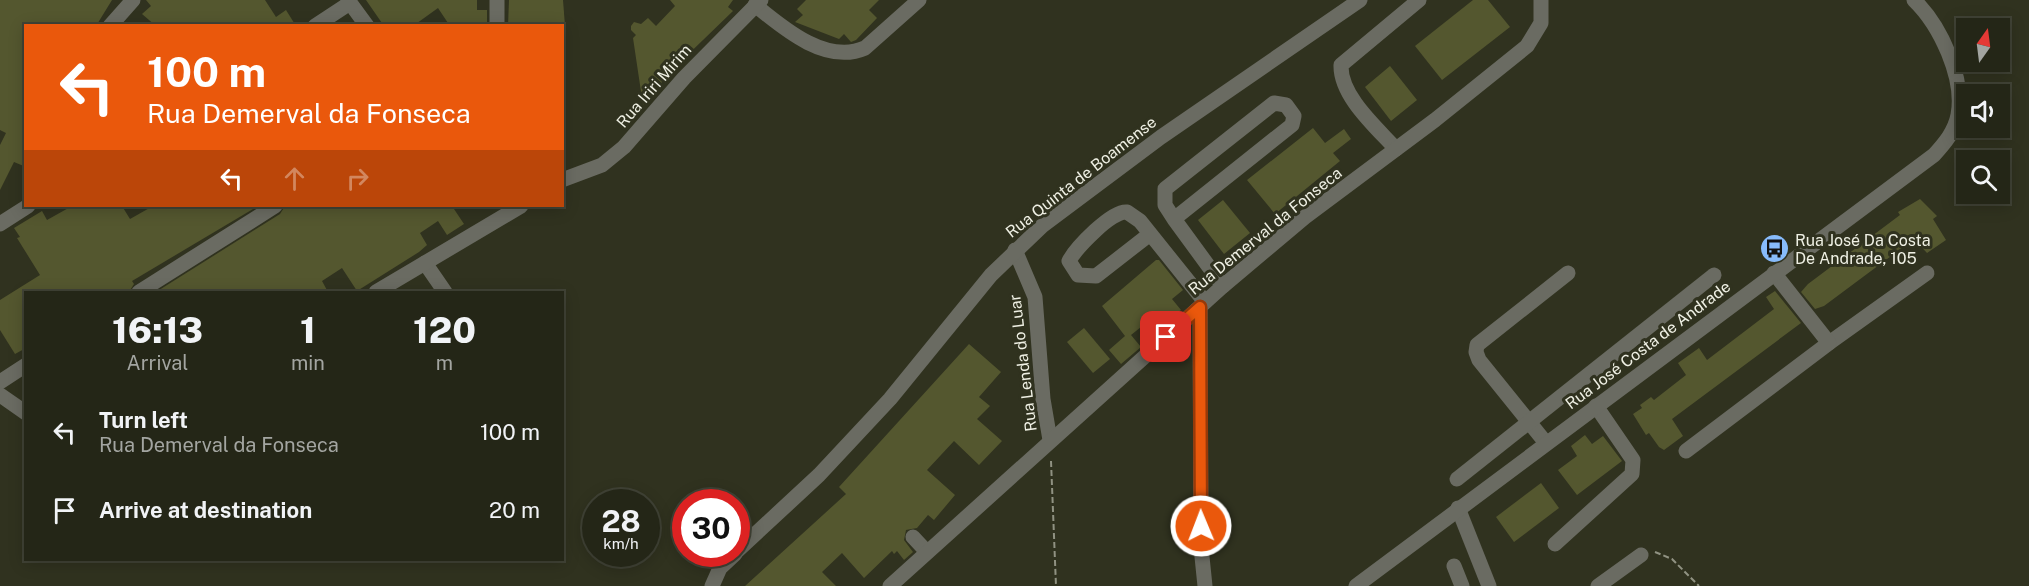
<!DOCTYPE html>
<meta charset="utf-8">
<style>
body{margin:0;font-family:"Public Sans",sans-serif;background:#2c2e20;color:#f1f3f6;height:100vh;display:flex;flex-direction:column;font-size:22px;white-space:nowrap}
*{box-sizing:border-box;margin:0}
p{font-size:20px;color:#a3a5a1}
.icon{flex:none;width:33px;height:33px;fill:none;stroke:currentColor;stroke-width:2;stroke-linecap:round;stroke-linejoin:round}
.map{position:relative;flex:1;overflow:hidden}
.panel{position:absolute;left:24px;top:291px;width:540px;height:270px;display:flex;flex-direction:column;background:#242617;border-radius:0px;box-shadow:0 3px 15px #0003,0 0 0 2px #414336}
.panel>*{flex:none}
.banner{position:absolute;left:24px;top:24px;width:540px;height:183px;border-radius:0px;box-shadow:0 3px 15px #0003,0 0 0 2px #414336;background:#ea580c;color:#fff;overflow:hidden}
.needle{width:39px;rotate:14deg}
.tools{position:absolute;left:1956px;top:18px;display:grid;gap:12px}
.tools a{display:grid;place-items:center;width:54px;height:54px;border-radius:0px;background:#242617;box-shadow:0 3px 15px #0003,0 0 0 2px #414336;font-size:30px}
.speed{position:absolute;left:582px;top:489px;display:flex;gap:12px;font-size:30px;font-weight:700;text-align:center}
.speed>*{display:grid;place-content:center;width:78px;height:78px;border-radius:50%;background:#242617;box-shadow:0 3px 15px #0003,0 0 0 2px #414336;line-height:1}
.speed small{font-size:15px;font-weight:400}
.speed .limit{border:9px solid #d22;background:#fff;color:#111}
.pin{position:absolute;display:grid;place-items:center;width:51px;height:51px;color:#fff;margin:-26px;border-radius:12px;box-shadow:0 3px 9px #0006}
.me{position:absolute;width:66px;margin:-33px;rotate:359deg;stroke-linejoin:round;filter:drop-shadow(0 0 4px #0008)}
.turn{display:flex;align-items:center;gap:21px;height:126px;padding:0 24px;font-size:27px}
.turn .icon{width:78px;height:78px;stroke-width:2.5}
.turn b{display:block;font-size:42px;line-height:51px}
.lanes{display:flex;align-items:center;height:57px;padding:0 24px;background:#0003;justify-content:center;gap:30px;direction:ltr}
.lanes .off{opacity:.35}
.eta{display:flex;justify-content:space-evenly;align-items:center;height:102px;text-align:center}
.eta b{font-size:36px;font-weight:800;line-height:42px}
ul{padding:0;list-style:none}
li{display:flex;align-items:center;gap:18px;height:78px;padding:0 24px}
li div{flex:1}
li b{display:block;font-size:22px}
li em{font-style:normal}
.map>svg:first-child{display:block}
.building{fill:#54572f}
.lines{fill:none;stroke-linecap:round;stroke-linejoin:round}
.path{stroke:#909282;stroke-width:2;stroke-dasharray:6 3;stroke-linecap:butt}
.minor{stroke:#6a6b62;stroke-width:15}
.route-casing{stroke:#983908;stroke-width:15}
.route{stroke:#ea580c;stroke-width:10}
.labels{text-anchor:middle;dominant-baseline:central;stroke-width:6;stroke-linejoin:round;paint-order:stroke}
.street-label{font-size:16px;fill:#eff0e4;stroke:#30321f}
.poi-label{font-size:16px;fill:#eff0e4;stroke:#30321f;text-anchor:start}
</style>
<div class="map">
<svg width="2029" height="586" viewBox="0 0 2029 586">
<rect width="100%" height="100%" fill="#30321f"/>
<g class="building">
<polygon points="0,0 112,0 96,26 26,26 26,167 14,162 0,190 0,145 6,133 0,130"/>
<polygon points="146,0 265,0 276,17 286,10 296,26 156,26 142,14 151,6"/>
<polygon points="366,0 477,0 477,10 487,10 487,26 450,26 438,8 413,26 384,26"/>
<polygon points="509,0 563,0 565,26 508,26"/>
<polygon points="670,0 733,0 728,7 733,11 673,69 643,105 633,38 636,35 631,30 631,26 634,22 641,24 648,18 656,26 675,6"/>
<polygon points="806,0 879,0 869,10 877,18 856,40 851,42 844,34 839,39 795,22 803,15 797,9"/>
<polygon points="1473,0 1488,0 1510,27 1442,80 1415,46"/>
<polygon points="1390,66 1417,100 1391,121 1365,87"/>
<polygon points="1313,128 1325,143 1344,129 1351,139 1333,153 1340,161 1275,214 1247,180"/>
<polygon points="1920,199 1937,216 1933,219 1946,240 1927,253 1914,239 1824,306 1815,309 1801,292 1808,284 1900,215 1898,212"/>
<polygon points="1223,200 1250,233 1224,254 1198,220"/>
<polygon points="72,206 122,206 130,219 153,206 258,206 132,281 134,284 129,292 26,292 26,348 15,354 0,330 0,300 40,275 17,238 20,237 14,228 42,211 47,220"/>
<polygon points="285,206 452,206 464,224 447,235 438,221 420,233 427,245 419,252 357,291 342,268 322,281 328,292 156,292 280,214"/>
<polygon points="1156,260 1159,260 1183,290 1172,299 1181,310 1169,320 1161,311 1131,335 1141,347 1121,364 1109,350 1125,336 1102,306"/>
<polygon points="1775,291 1801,323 1672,419 1683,436 1664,450 1659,447 1649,433 1646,435 1633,414 1642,408 1640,405 1651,397 1654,400 1686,375 1678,363 1699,348 1707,360 1774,309 1766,297"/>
<polygon points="1084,328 1110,359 1093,373 1067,342"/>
<polygon points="969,344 1001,372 979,397 990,406 977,419 1002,441 979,465 954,441 927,470 955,495 934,520 928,515 917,528 906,530 904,540 913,552 904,560 897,551 894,554 892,551 864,578 842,553 822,572 836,586 745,586 846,494 839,487"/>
<polygon points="1585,435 1592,444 1603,436 1622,461 1577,495 1558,470 1577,456 1571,446"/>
<polygon points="1541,483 1559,508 1514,542 1496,517"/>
</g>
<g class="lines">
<g class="path">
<polyline points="1051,461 1056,586"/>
<polyline points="1655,552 1672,559 1699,586"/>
</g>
<g class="minor">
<polyline points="348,0 367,26"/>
<polyline points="497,0 497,26"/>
<path d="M755,5c28,23 71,60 110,43l54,-48"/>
<polyline points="110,26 133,0"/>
<polyline points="315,26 350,3"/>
<path d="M1396,149c-20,-22 -56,-53 -55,-84l78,-65"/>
<polyline points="562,180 602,165 624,147 684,78 761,0"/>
<polyline points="1174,219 1165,205 1165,189 1274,103 1286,105 1294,116 1292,125 1174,219 1223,286"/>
<polyline points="0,224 28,206"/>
<path d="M1150,234l-54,42 -18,-1 -9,-14c7,-13 43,-51 58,-49l13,9 65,81"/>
<polyline points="1015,250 1035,297 1043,399 1050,440"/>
<polyline points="425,263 445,292"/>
<polyline points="139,292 275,206"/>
<polyline points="376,292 521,206"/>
<polyline points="1200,307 1201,547 1205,586"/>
<polyline points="1829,343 1927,273"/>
<polyline points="0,382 26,365"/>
<polyline points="0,395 26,413"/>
<polyline points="1546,443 1479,360 1476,352 1477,345 1568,273"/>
<polyline points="1686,451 1829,343 1774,273"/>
<polyline points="1457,479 1714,275"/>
<polyline points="1458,508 1489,586"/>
<polyline points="913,537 927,552"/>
<polyline points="1555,544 1632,474 1633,460 1596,406"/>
<polyline points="736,552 819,475 890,399 991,275 1042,226 1161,137 1360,0"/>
<polyline points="1454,566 1462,586"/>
<polyline points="712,586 720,568 735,554"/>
<polyline points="890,586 1223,286 1305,217 1435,120 1527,46 1541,23 1541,0"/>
<path d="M1356,586l578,-431c11,-12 21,-24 24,-40 7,-37 -18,-90 -44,-115"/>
<polyline points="1598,586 1641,555"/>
</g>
</g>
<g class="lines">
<defs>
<polyline id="route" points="1166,337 1200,307 1201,526"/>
</defs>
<use href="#route" class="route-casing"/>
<use href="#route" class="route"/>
</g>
<defs>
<symbol id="bus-disc" viewBox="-11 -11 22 22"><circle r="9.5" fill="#87bbfb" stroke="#30321f"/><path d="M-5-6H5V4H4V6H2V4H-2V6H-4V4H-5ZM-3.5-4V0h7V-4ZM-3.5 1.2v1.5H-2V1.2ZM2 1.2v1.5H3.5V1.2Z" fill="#111"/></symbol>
</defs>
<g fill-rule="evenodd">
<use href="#bus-disc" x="1758" y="232" width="33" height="33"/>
</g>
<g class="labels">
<g class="street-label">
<text transform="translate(654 86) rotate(-49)">Rua Iriri Mirim</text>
<text transform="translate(1081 177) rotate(-38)">Rua Quinta de Boamense</text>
<text transform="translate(1265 231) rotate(-39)">Rua Demerval da Fonseca</text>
<text transform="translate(1648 345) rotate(-37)">Rua José Costa de Andrade</text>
<text transform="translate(1023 363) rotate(-97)">Rua Lenda do Luar</text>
</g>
<g class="poi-label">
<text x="1795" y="240">Rua José Da Costa<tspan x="1795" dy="18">De Andrade, 105</tspan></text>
</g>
</g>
</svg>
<div class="tools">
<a><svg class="needle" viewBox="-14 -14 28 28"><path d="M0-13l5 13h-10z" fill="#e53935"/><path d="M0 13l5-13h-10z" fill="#a3a5a1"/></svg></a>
<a><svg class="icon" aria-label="sound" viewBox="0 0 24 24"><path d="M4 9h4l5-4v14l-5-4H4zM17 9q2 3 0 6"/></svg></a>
<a><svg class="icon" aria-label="search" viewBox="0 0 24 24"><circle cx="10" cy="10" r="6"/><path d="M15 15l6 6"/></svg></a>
</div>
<div class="speed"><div>28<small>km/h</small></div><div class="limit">30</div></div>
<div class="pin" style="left:1166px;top:337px;background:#d93025"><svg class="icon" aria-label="arrive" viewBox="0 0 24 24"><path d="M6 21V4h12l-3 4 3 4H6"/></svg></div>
<svg class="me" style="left:1201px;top:526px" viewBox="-20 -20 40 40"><circle r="17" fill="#ea580c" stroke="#fff" stroke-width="3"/><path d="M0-11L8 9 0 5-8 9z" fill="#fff"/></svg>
<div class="banner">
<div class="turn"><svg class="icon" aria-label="left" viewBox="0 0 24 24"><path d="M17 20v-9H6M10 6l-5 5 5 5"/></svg><div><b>100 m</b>Rua Demerval da Fonseca</div></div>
<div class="lanes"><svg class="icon" aria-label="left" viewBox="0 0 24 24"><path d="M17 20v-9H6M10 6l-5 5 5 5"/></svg><svg class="icon off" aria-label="ahead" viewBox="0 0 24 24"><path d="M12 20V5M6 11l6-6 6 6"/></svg><svg class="icon off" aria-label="right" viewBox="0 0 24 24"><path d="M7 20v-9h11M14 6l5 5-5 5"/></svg></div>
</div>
<section class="panel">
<div class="eta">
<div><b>16:13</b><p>Arrival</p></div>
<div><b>1</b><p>min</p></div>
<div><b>120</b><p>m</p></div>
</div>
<ul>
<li><svg class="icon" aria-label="left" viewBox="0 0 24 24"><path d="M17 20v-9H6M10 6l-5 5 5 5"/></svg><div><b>Turn left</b><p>Rua Demerval da Fonseca</p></div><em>100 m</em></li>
<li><svg class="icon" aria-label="arrive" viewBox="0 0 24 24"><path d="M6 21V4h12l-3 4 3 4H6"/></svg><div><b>Arrive at destination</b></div><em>20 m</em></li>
</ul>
</section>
</div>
